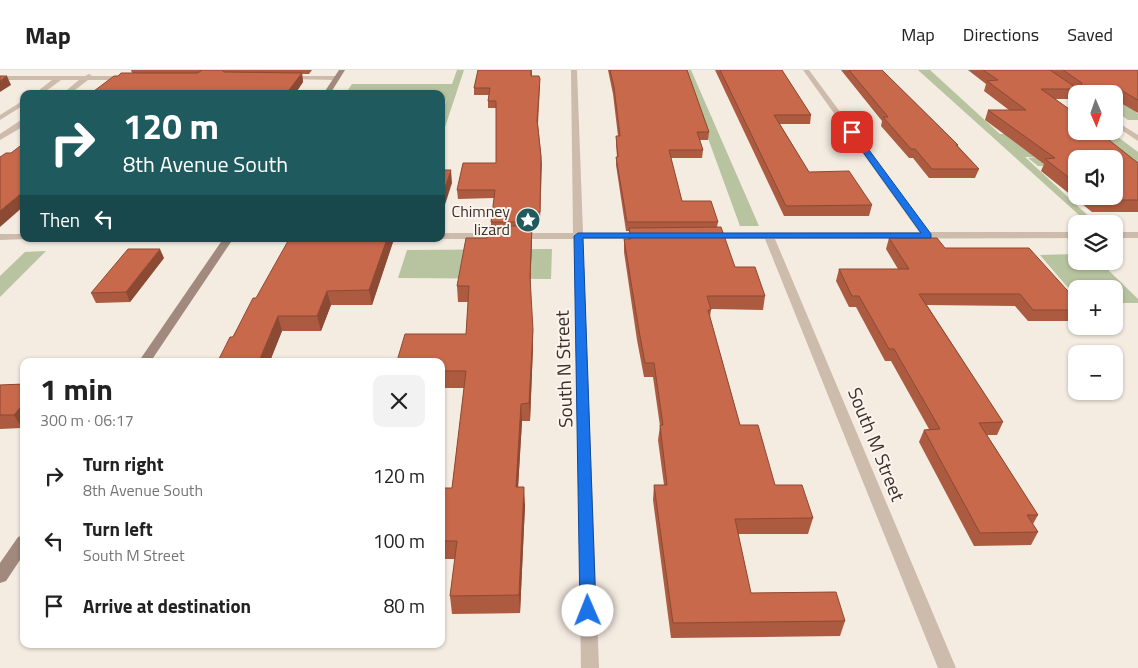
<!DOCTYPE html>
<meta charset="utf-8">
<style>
body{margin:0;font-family:"Titillium Web",sans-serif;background:#f2f2f2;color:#222;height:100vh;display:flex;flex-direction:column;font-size:19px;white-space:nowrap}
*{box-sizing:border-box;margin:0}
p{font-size:16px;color:#767676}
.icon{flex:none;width:28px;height:28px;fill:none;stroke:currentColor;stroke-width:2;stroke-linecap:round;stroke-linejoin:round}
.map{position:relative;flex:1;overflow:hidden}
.panel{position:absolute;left:20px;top:288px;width:425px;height:290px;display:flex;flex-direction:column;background:#fff;border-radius:10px;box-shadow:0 1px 4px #0004}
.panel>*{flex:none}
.guide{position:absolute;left:20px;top:20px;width:425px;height:152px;border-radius:10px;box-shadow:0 1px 4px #0004;background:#1f5a5e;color:#fff;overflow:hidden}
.needle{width:32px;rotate:178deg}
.buttons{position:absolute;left:1068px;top:15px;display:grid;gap:10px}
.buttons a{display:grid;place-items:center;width:55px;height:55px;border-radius:10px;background:#fff;box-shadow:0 1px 4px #0004;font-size:25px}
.pin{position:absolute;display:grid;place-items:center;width:42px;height:42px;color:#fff;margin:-21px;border-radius:10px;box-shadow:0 2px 8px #0006}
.me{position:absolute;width:55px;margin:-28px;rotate:359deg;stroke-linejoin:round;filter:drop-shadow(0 0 4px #0008)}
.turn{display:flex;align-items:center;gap:18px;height:105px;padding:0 20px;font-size:22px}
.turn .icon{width:65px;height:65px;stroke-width:2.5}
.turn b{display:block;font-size:35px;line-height:42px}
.then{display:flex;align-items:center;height:48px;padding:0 20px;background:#0003;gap:10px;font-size:19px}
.round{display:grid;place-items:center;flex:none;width:52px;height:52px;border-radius:10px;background:#f2f2f2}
.head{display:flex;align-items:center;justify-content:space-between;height:85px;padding:0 20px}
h1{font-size:30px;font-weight:700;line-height:38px}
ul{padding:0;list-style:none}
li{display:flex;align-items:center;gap:15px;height:65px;padding:0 20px}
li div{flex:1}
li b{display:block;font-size:19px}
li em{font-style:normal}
header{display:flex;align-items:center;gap:30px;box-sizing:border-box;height:70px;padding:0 25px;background:#fff;border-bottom:1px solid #e0e0e0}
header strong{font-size:24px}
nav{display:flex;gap:28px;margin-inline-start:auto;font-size:18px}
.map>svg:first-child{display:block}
.green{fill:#b8c4a0}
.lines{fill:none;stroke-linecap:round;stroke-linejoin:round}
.street{fill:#cdbbac;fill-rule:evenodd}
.secondary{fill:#a18a7d;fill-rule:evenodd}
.wall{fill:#ac5a40;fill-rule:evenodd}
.shaded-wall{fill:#8c4a34}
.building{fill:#c8694b;stroke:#8c4a34}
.route{fill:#1a73e8;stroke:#114b97}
.labels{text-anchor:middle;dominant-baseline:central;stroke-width:4;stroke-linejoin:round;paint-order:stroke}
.far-poi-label{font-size:16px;fill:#3b302b;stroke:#fbf5ee;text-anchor:end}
.street-label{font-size:19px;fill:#3b302b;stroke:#fbf5ee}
</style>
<header>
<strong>Map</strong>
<nav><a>Map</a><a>Directions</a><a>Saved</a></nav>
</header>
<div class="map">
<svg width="1138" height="598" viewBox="0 0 1138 598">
<rect width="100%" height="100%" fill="#f4ebe1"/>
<g class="green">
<polygon points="457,0 464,0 441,69 441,46 448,26 441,42 441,24 345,24 352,14 452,14"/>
<polygon points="683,0 691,0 759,156 740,156"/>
<polygon points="918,0 930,0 1000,64 1110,61 1138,82 1138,109 1114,89 1076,89 1072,96 1038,96 1028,88 1037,87 1025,87 1097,154 1089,154"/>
<polygon points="1114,31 1138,31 1135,41 1138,44 1138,50 1128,50 1114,40"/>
<polygon points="552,179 551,209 398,208 407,180"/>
<polygon points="46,181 0,227 0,206 25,182"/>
<polygon points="1076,184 1076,191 1099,191 1138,229 1138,233 1114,233 1114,219 1076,219 1076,227 1040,185"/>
</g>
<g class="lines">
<g class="street">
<polygon points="571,0 577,0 583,163 644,163 649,166 644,169 583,169 599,598 581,598 574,169 440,169 441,163 573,163"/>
<polygon points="803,0 809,0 929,162 1076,162 1076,168 775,169 956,598 938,598 765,169 709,169 704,166 709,163 919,162"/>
<polygon points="89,4 92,6 127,6 130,8 127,10 88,10 70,24 62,24 79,10 61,10 42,24 34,24 52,10 0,10 0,6 85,6"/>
<polygon points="285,6 337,6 340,8 337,10 283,9 283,7"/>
<polygon points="24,30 24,35 0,50 0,45"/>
<polygon points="21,50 24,50 24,56 0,70 0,64"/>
<polygon points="1114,50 1138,65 1138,71 1114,55"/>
<rect x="1114" y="162" width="24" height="6"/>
<polygon points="0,164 24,164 24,169 28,169 0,170"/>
</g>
<g class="secondary">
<polygon points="339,0 345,0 330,24 323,24"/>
<polygon points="223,169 233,169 151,291 139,291"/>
<polygon points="24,465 24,484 6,511 0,513 0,493 18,467"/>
</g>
</g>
<g class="wall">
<polygon points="131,0 312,0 309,4 302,4 303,12 295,24 90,24 118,6 132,3"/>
<polygon points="478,0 532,0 532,6 540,16 538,54 542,94 540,151 533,151 533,161 532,161 530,220 533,276 530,351 522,351 518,417 525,435 520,543 452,544 450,526 455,489 441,489 441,418 452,418 464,318 441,318 441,291 466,264 468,232 458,232 457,216 487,168 491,156 491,152 494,128 458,129 457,120 496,93 496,38 488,38 488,31 489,25 474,25 474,18"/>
<polygon points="608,0 687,0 709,62 708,70 700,70 703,80 702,88 671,88 682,131 718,152 717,157 735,197 765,226 763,240 711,239 710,247 740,355 775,415 813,448 808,464 738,464 751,523 845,551 840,566 671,568 653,430 654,415 664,415 658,370 660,356 653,307 644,307 637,270 624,182 624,169 628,169 629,161 626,161 616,95 616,87 617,87 616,74 616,66 618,66 613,24"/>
<polygon points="715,0 782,0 811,45 810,54 780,54 809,102 872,135 869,146 784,146"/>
<polygon points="841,0 882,0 958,75 958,76 979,99 975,108 929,108 913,88 909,88 881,56 882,51"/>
<path d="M968,0h170v43l-24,-14v-5h-36v-2h-1l-3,7h-19l49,34 -1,3 35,27v49h-46l-51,-41 3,-7 -59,-44 3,-10h21l-25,-19 2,-7zM1076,89l38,37h-38z"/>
<polygon points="889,168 945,178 1076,230 1076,251 1028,251 1015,236 927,235 1003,352 997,365 987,365 1038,445 1033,454 1038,462 1031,475 974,476 919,372 924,360 929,359 891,291 885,291 856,237 849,237 836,211 839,199 898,199 886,179"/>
<polygon points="394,169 372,235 331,235 321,261 282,261 270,291 218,291 256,228 343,171"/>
<polygon points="164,188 130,232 96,233 91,223"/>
<polygon points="24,314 24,356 22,358 0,359 0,315"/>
</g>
<g class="shaded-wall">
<polygon points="302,3 303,12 295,24 286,24"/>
<polygon points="7,6 11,15 0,22 0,11"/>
<polygon points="451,100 452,113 441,147 441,129"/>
<polygon points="24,121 24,136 0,157 0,141"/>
<polygon points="532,156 532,171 530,223 530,207"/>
<polygon points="387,169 394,169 372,235 369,220"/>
<polygon points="160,179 164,188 130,232 126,222"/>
<polygon points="327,221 331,235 321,261 317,246"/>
<polygon points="278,246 282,261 270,291 259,291"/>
<polygon points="533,260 533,276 530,351 529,333"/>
<polygon points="24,333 24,356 22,358 14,345"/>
<polygon points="521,334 522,351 517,435 516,417"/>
<polygon points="524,417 525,435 520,543 519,525"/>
</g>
<g class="building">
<polygon points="202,0 222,0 224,2 302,3 286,24 90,24 114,6 118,6 121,3 198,3"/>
<polygon points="478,0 531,0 531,6 539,6 540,9 537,50 541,86 540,142 533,142 532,152 491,152 495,120 457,120 463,93 496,93 496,31 488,31 490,18 474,18"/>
<polygon points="610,0 687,0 709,62 697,62 703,80 669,80 682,131 711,131 718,152 627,152 616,87 618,87 616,66 620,66 614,17"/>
<polygon points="720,0 782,0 811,45 774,45 809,102 849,101 872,135 786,136"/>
<polygon points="849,0 882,0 958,75 956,75 979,99 932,99 915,79 911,79 883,47 888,47"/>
<polygon points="983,0 1050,0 1078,19 1041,19 1076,44 1076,61 1101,61 1104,63 1100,63 1138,93 1138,130 1097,130 1093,126 1114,126 1114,89 1076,89 1076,113 1045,89 1055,88 988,40 1026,40 987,11 998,10"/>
<polygon points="1063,0 1138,0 1138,30 1119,19 1081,19 1082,13"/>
<polygon points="0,6 7,6 0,11"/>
<polygon points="24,73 24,121 0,141 0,87 6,83 11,83"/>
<polygon points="441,100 451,100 441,129"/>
<polygon points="489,156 532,156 530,207 533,260 529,333 521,334 516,417 524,417 519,525 450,526 457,471 441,471 441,418 452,418 466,301 441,301 441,291 397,291 405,264 466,264 469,216 457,216 466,168 487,168"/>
<polygon points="721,157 735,197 755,197 765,226 707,226 711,240 708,240 740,355 758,355 775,415 802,415 813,448 735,449 751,523 836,522 845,551 673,553 654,415 667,415 660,355 663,355 654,293 645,293 638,255 624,169 631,169 629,158"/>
<polygon points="889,168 937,168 945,178 1029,178 1076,230 1076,240 1033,240 1020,224 919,224 1003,352 979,353 1038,445 1027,445 1038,462 980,463 924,360 940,359 894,279 889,279 859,226 852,226 839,199 909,199"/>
<polygon points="344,169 387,169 369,220 327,221 317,246 278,246 259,291 218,291 230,267 233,267 253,228 256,228 288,171 343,171"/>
<polygon points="128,179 160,179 126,222 91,223"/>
<polygon points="24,314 24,333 14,345 0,345 0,315"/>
</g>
<polygon class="route" points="850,61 855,61 931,164 931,168 583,168 596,541 594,545 588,547 583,545 580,541 574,166 578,163 921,163 850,64"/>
<defs>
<symbol id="sight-disc" viewBox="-11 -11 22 22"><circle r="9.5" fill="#1f5a5e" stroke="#fbf5ee"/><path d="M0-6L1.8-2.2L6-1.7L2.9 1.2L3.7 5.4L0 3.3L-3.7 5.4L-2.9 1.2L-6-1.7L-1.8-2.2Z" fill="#fff"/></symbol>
</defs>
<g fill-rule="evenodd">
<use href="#sight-disc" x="514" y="136" width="28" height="28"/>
</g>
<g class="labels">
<g class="far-poi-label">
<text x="510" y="141">Chimney<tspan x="510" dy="18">lizard</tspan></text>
</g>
<g class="street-label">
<text transform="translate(563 299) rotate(-92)">South N Street</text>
<text transform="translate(877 374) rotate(68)">South M Street</text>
</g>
</g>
</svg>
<div class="buttons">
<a><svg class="needle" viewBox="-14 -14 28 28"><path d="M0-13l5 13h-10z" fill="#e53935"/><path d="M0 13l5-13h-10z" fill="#767676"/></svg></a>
<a><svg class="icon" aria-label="sound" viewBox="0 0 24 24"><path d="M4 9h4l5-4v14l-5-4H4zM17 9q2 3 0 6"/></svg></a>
<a><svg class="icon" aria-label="layers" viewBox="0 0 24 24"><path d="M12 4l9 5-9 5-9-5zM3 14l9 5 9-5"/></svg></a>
<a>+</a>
<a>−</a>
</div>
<div class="pin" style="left:852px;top:62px;background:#d93025"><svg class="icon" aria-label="arrive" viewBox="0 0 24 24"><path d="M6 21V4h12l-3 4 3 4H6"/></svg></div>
<svg class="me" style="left:588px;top:541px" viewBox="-20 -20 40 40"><circle r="19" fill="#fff"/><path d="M0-13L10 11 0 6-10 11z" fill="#1a73e8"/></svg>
<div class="guide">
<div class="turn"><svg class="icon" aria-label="right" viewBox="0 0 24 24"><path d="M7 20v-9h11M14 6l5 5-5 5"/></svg><div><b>120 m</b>8th Avenue South</div></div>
<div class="then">Then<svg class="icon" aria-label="left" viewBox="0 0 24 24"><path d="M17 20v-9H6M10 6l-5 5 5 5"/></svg></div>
</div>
<section class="panel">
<div class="head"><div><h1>1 min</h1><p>300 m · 06:17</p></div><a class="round"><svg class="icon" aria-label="close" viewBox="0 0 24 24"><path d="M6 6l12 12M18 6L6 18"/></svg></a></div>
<ul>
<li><svg class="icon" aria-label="right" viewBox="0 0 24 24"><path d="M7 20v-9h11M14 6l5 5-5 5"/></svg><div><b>Turn right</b><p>8th Avenue South</p></div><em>120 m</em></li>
<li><svg class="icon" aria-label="left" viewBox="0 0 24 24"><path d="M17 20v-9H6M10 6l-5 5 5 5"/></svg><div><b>Turn left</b><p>South M Street</p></div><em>100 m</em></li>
<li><svg class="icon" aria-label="arrive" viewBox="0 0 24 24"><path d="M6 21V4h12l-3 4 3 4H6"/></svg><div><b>Arrive at destination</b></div><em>80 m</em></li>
</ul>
</section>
</div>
